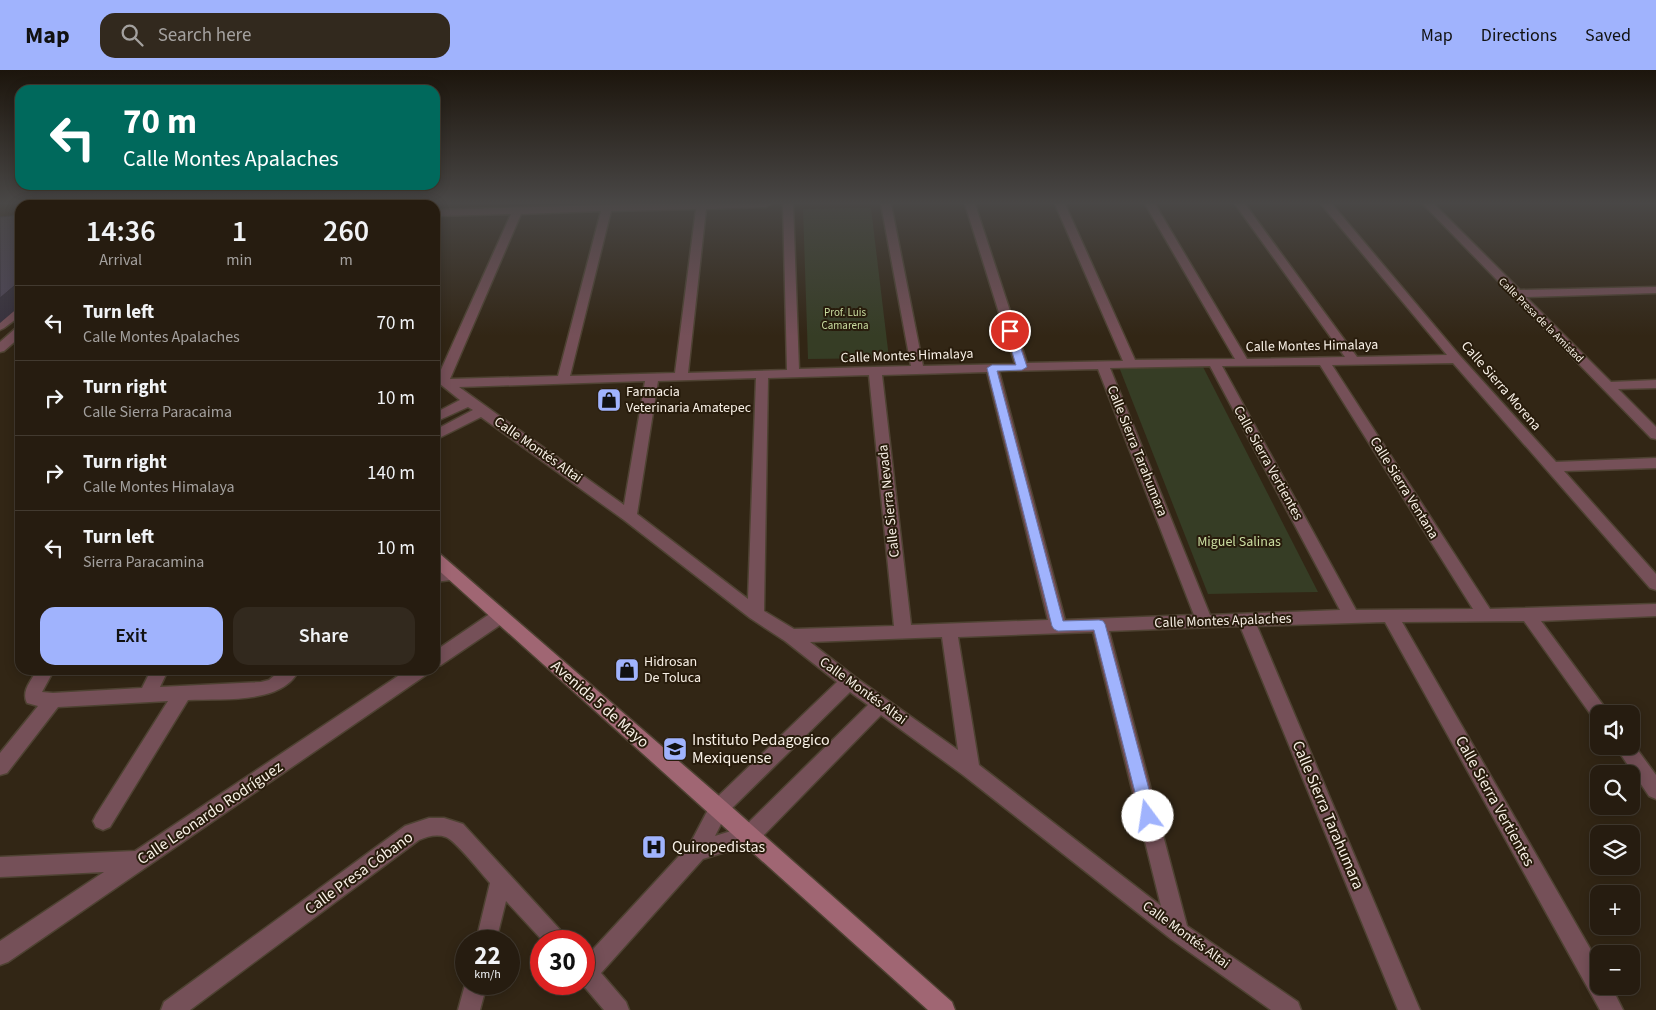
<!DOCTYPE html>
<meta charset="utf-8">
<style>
body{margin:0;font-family:"Source Sans 3",sans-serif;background:#32291e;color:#f1f3f6;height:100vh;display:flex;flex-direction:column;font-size:19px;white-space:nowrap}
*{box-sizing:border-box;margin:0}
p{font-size:16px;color:#a4a19f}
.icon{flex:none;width:28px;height:28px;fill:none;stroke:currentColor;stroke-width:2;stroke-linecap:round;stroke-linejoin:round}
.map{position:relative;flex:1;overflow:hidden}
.sheet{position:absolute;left:15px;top:130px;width:425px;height:475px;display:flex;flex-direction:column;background:#261c10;border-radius:15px;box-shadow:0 2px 12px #0003,0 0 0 1px #423a30}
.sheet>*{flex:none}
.top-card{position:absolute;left:15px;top:15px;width:425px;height:105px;border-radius:15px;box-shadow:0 2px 12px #0003,0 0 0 1px #423a30;background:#00695c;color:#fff;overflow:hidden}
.controls{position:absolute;left:1590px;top:635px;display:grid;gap:10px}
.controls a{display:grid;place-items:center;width:50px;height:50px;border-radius:10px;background:#261c10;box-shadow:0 2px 12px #0003,0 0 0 1px #423a30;font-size:25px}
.speed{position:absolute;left:455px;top:860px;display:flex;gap:10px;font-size:25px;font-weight:700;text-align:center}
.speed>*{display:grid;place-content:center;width:65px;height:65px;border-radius:50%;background:#261c10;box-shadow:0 2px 12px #0003,0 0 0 1px #423a30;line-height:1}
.speed small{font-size:12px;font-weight:400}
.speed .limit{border:8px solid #d22;background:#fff;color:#111}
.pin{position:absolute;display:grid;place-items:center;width:42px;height:42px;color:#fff;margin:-21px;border:2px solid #fff;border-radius:50%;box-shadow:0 1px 5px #0007}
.me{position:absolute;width:55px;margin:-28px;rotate:346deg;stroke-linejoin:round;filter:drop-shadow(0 0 4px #0008)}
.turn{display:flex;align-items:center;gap:18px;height:105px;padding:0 25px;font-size:22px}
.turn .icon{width:65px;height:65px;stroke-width:2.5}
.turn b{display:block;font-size:35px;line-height:42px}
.eta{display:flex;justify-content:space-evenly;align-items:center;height:85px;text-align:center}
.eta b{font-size:30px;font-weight:600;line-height:35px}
.cta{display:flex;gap:10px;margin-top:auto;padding:10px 25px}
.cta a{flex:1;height:58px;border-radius:15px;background:#a0b3fd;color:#111;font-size:20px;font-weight:600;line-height:58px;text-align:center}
.cta a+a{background:#32291e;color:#f1f3f6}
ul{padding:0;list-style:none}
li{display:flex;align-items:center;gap:15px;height:75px;padding:0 25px;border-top:1px solid #423a30}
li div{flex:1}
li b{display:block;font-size:19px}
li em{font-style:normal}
header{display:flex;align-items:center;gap:30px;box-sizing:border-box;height:70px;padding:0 25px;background:#a0b3fd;color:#111}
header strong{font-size:24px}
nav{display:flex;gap:28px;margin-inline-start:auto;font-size:18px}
.search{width:350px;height:45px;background:#32291e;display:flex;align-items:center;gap:12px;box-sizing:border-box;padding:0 18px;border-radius:15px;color:#a4a19f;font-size:19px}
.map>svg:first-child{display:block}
.green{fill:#363d25}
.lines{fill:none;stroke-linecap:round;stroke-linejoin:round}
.street-casing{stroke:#4e4232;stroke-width:3}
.secondary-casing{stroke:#4e4232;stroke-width:3}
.street{fill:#755058;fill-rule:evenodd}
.secondary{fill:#a06673;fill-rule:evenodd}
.shaded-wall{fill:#37313e}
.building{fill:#4e4659;stroke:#37313e}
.route{fill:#a0b3fd;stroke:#6874a4}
.labels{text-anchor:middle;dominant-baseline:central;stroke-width:4;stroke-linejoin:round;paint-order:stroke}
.far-park-label{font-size:11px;fill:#cadda0;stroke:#281c0c}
.far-street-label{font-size:11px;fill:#f8f0e6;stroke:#281c0c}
.street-label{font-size:14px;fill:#f8f0e6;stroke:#281c0c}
.poi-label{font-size:14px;fill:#f8f0e6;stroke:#281c0c;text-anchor:start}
.park-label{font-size:14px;fill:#cadda0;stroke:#281c0c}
.near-street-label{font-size:16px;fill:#f8f0e6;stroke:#281c0c}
.near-poi-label{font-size:16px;fill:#f8f0e6;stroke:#281c0c;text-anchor:start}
</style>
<header>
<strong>Map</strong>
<div class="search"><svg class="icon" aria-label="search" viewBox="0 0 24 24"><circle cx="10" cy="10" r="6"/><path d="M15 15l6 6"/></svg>Search here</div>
<nav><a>Map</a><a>Directions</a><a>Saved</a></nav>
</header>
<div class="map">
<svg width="1656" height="940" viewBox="0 0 1656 940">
<rect width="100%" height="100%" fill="#322615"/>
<g class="green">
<polygon points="871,138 889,288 808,289 803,139"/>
<polygon points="1202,295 1318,522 1208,524 1119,297"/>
</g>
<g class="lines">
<defs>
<g id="street">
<path d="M641,134h130l-5,3 -60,2 -18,164 99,-3 -4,-166h10l6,165 112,-3 -30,-162h10l32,162 92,-2 -50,-160h10l52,159 96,-2 -68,-157h10l70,156 100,-1 -90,-155h10l92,155 98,-2 -110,-153h10l112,153 90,-2 -126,-151h11l128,152 96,106 100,-4v10l-92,3 92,103v16l-6,-2 -197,-225 -121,2 158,244 166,-5v12l-115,5 65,88 3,5h-10v7l-5,-2 -70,-98 -122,1 197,342v22h12l12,24h-23l-215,-388 -128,4 163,384h-22l-158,-384 -131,5 78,295 111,76 3,8h-30l-100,-71 -208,-164 -82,-60 -124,127 -54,17 -102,114 25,29 3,8h-25l-22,-26h2v-25l106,-115 22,-42 125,-120 -52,-41 -35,-23 -126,-98 -143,-103 -46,23v-10l38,-20 -5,-3 -33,15v-9l25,-13 -25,-20v-10l5,2 71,-158 -76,2v-6zM696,139l-21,164 -105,3 41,-165zM601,141l-43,165 -108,3 71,-165zM1320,295l153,244 -117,1 -134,-244zM1210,296l130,244 -130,5 -100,-247zM1098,299l96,246 -129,5 -66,-249zM987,302l61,248 -137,5 -29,-250zM869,305l25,251 -100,3 -30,-18 4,-233zM756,308l-8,221 -111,-85 21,-133zM645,311l-21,124 -165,-118zM1093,562l68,274 -182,-141 -21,-128zM942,567l16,113 -103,-73 -45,-35zM850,622l18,13 -124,122 -29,9 11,-22z"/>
<polygon points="1423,134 1434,134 1520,220 1656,217 1656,223 1526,227 1611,312 1656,310 1656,318 1618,319 1656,357 1656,369 1651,368"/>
<polygon points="20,237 20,246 4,258 0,260 0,250"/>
<polygon points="20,257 20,267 4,281 0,282 0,272 16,258"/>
<polygon points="453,499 458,501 461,505 458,509 435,512 435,500"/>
<polygon points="500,540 506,541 508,546 506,551 441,595 435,597 435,581 494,541"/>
<path d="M37,600h17l-12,22 11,1 89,-5 9,-18h17l-8,17 101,-5 8,-2 12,-10h18c-17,35 -77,28 -111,30l-78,127 -7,3 -7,-3 -3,-6 3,-6 72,-114 -110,6 -51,66 -7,2v-22l38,-47 -11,-3c-6,-12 4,-22 10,-33z"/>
<polygon points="407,600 428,600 426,605 8,892 0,895 0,871 104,802 0,807 0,787 135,781"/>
<polygon points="1631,671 1656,705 1656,729 1649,726 1615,676 1631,676"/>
<path d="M429,748h15l19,6 101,110 3,7h-24l-37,-40 -10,40h-20l14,-58c-8,-9 -35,-43 -44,-46 -9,-3 -18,-1 -27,3l-229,170h-29l3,-8 241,-176z"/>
<polygon points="466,911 466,914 487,914 480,940 458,940"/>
</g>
<g id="secondary">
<polygon points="42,134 53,134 53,135 43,135"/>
<polygon points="435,482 440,484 726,732 952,932 955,940 928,940 435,497"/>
</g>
</defs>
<use href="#street" class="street-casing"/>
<use href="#secondary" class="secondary-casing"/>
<use href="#street" class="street"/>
<use href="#secondary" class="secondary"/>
</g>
<polygon class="shaded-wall" points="20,211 20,236 0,253 0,228"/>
<polygon class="building" points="20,145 20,211 0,228 0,147"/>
<linearGradient id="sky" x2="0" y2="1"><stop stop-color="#1c150c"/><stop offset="0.5" stop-color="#494746"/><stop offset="1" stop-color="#494746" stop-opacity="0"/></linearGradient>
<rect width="1656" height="266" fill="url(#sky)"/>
<polygon class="route" points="1010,258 1015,261 1027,297 1022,300 997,301 1063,551 1099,550 1103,551 1105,554 1156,746 1153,751 1148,753 1143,751 1141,746 1094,560 1058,561 1054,559 1052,556 987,298 992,295 1016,295 1006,261"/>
<defs>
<symbol id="shop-square" viewBox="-11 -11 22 22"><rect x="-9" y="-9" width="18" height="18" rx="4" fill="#a0b3fd" stroke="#281c0c"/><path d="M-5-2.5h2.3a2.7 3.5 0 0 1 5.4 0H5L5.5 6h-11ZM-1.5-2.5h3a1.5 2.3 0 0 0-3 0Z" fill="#111"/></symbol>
<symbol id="university-square" viewBox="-11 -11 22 22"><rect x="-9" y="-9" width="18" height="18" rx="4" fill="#a0b3fd" stroke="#281c0c"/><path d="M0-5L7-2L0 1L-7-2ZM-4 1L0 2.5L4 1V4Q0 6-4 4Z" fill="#111"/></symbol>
<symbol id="hospital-square" viewBox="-11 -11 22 22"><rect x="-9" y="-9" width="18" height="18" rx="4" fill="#a0b3fd" stroke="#281c0c"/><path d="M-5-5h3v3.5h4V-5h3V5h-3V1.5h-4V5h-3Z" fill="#111"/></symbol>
</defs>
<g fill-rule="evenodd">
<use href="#shop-square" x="595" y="316" width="28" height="28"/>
<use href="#shop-square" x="613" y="586" width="28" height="28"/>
<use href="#university-square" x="661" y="665" width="28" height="28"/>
<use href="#hospital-square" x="640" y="763" width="28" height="28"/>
</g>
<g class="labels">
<g class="far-park-label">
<text x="845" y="242">Prof. Luis<tspan x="845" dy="13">Camarena</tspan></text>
</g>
<g class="far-street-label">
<text transform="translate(1541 250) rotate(45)">Calle Presa de la Amistad</text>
</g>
<g class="street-label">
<text transform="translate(1312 276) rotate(-1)">Calle Montes Himalaya</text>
<text transform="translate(907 286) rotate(-2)">Calle Montes Himalaya</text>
<text transform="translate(1501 316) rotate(49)">Calle Sierra Morena</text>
<text transform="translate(538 380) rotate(35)">Calle Montés Altai</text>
<text transform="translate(1137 381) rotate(68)">Calle Sierra Tarahumara</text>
<text transform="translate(1268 393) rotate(61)">Calle Sierra Vertientes</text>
<text transform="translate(1404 418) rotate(58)">Calle Sierra Ventana</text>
<text transform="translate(889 431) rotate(-96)">Calle Sierra Nevada</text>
<text transform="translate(1223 551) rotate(-2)">Calle Montes Apalaches</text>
<text transform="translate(863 621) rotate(36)">Calle Montés Altai</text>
<text transform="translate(1186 865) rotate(36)">Calle Montés Altai</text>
</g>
<g class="poi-label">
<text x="626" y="322">Farmacia<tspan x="626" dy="16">Veterinaria Amatepec</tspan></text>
<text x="644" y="592">Hidrosan<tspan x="644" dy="16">De Toluca</tspan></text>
</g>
<g class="park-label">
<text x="1239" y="472">Miguel Salinas</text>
</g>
<g class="near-street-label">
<text transform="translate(600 634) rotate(41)">Avenida 5 de Mayo</text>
<text transform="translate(1495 731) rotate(61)">Calle Sierra Vertientes</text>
<text transform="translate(210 743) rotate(-34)">Calle Leonardo Rodríguez</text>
<text transform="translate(1328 745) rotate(67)">Calle Sierra Tarahumara</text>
<text transform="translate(359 803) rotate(-36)">Calle Presa Cóbano</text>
</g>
<g class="near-poi-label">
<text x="692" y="670">Instituto Pedagogico<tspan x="692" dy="18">Mexiquense</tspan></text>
<text x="672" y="777">Quiropedistas</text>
</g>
</g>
</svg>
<div class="controls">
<a><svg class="icon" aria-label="sound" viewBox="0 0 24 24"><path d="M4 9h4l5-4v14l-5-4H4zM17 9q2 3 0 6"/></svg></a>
<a><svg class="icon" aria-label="search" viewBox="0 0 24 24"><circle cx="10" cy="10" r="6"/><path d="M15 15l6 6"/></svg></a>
<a><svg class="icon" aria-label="layers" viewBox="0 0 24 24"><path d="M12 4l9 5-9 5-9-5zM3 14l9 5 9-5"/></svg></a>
<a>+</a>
<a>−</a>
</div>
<div class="speed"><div>22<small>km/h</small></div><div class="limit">30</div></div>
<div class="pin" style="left:1010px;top:261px;background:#d93025"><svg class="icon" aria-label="arrive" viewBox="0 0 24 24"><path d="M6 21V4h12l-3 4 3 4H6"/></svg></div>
<svg class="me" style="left:1148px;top:746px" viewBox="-20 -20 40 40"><circle r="19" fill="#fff"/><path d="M0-13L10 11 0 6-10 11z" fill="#a0b3fd"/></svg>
<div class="top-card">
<div class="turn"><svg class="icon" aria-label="left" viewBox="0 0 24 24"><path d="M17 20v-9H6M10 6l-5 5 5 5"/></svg><div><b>70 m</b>Calle Montes Apalaches</div></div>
</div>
<section class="sheet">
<div class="eta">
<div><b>14:36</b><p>Arrival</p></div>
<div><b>1</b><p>min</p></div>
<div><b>260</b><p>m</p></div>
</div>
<ul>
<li><svg class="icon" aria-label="left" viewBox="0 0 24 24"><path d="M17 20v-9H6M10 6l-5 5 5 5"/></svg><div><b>Turn left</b><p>Calle Montes Apalaches</p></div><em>70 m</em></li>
<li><svg class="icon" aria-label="right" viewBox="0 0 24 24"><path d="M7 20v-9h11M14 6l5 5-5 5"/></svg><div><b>Turn right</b><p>Calle Sierra Paracaima</p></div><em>10 m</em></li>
<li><svg class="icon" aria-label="right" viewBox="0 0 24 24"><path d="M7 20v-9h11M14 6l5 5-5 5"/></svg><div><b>Turn right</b><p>Calle Montes Himalaya</p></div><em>140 m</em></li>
<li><svg class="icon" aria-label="left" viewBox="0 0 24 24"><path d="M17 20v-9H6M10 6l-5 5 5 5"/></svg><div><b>Turn left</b><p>Sierra Paracamina</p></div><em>10 m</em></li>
</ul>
<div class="cta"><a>Exit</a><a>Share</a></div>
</section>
</div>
